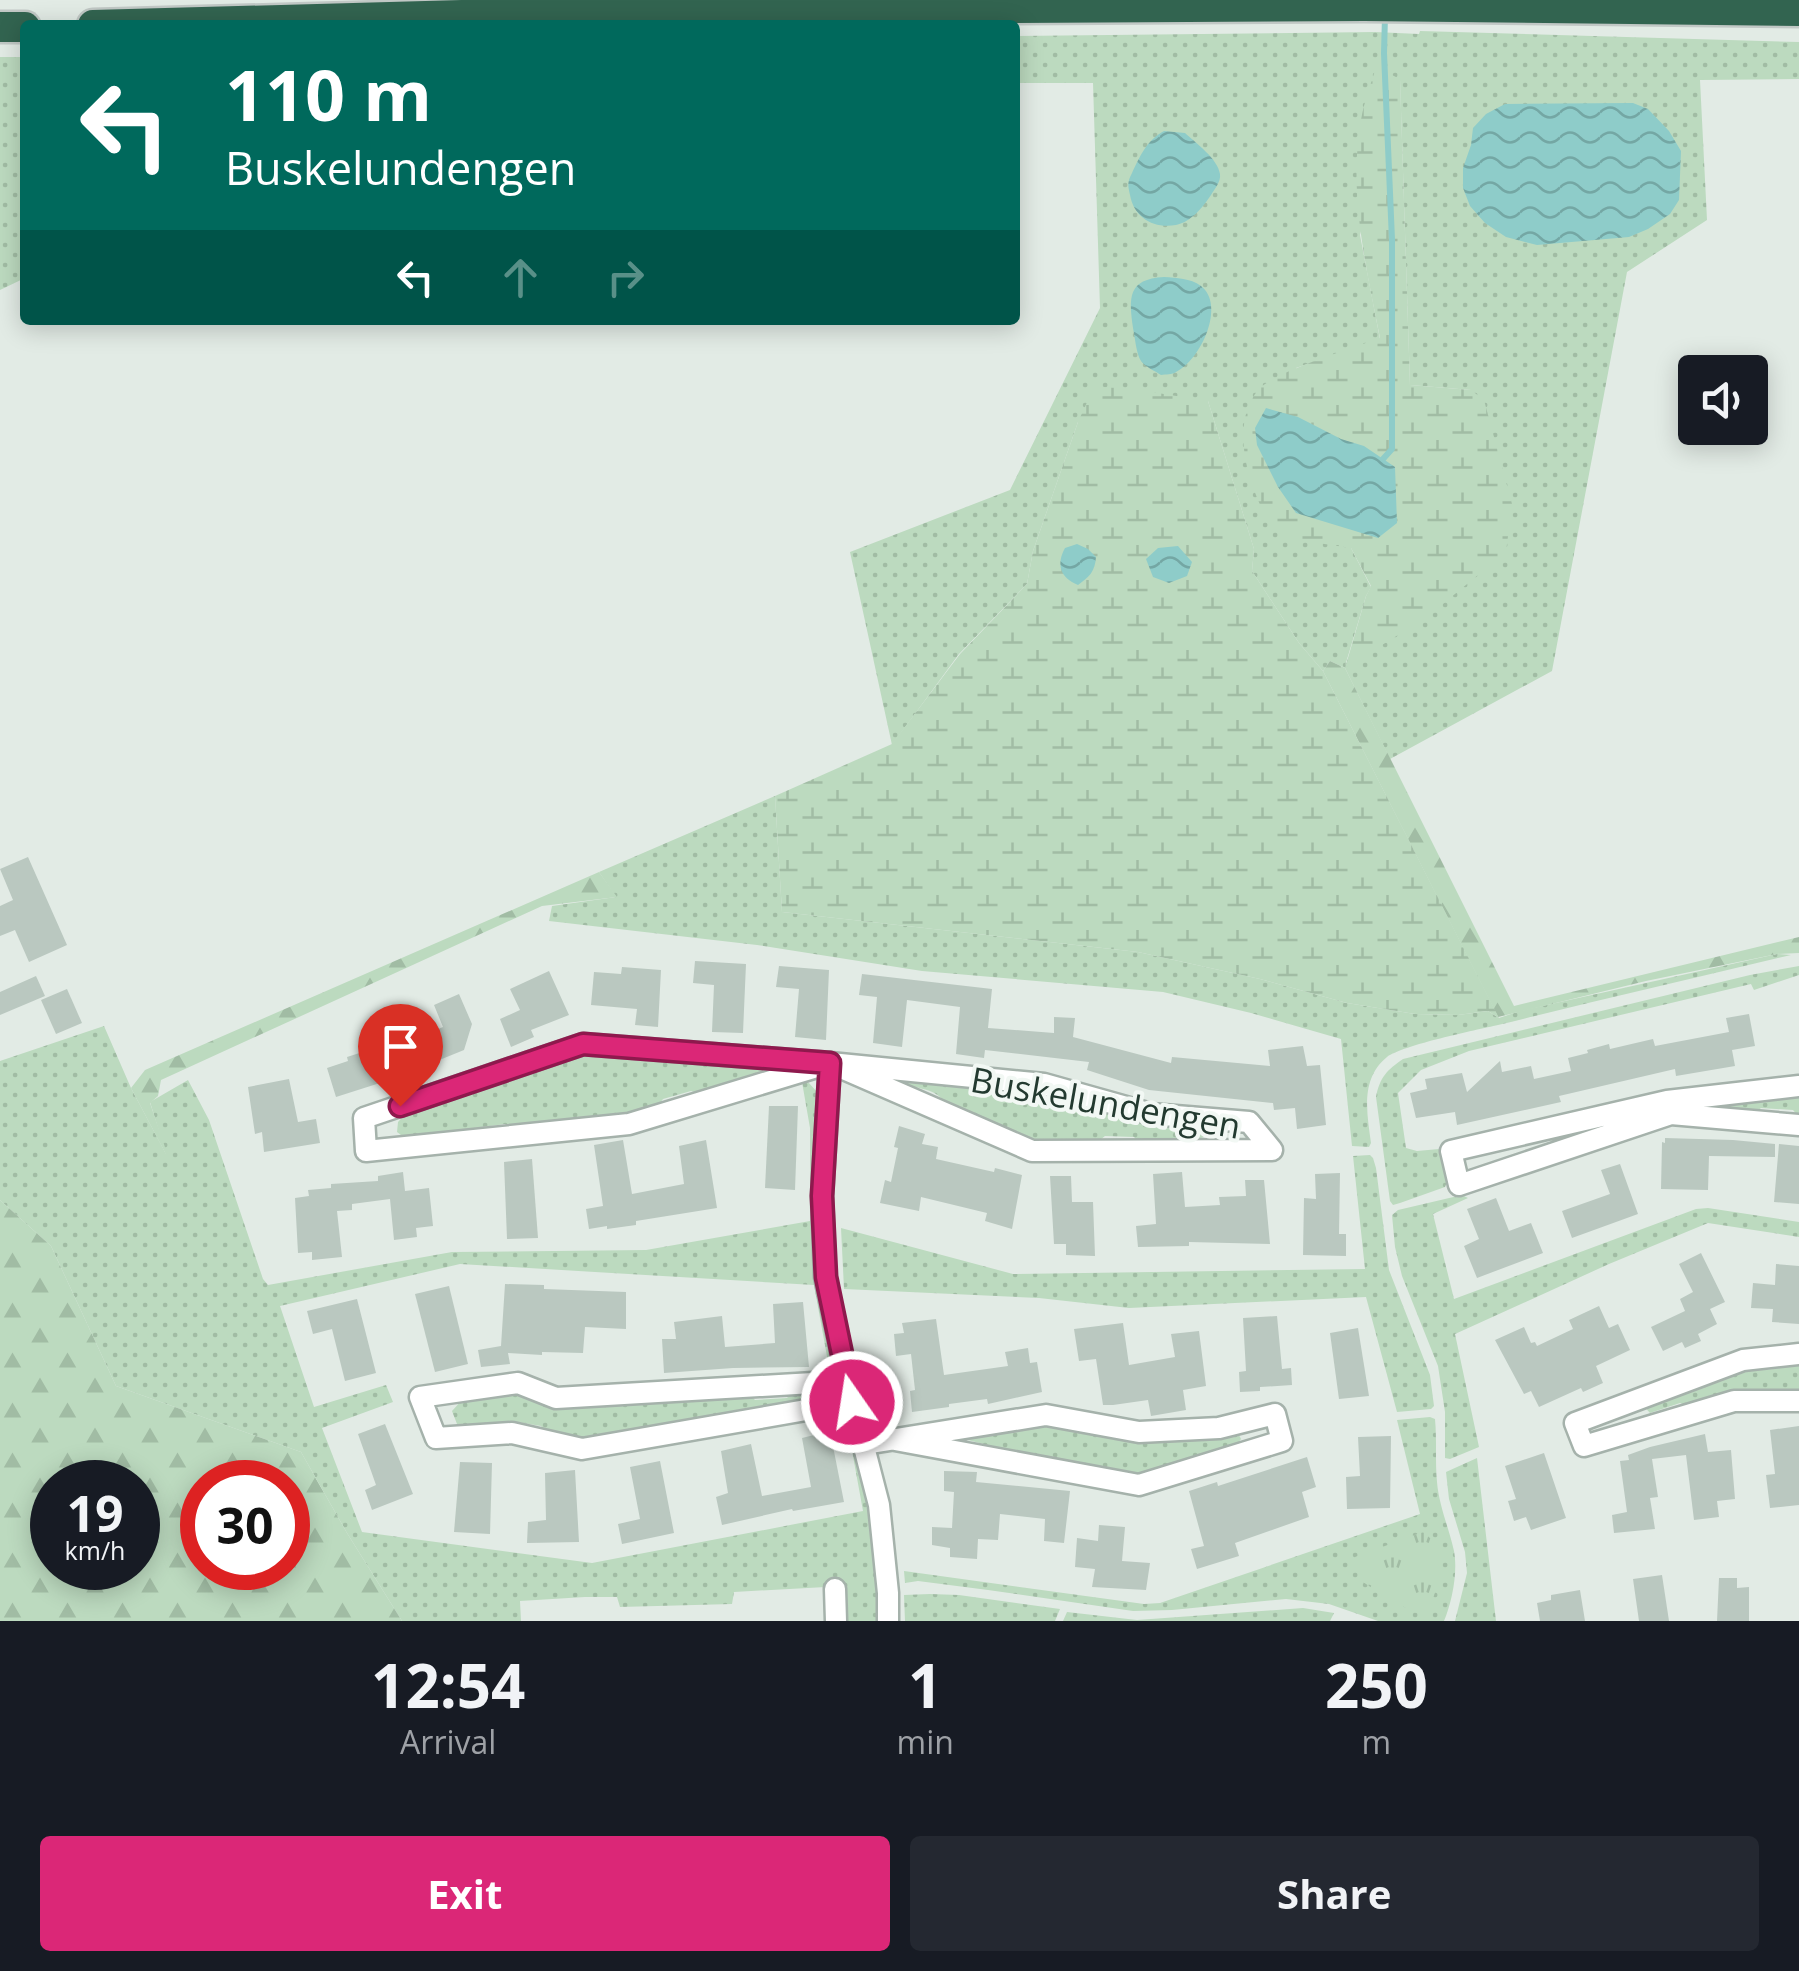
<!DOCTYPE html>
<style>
body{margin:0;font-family:"Open Sans",sans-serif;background:#242831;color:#f1f3f6;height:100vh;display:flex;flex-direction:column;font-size:38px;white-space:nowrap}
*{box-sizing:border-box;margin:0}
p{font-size:32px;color:#9ea1a6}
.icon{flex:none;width:55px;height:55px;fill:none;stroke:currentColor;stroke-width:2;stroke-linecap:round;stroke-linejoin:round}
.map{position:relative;height:1621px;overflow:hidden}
.panel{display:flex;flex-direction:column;background:#171b24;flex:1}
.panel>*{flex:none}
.guide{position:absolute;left:20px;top:20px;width:1000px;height:305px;border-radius:10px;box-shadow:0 5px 25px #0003;background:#00695c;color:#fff;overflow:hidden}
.buttons{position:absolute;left:1678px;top:355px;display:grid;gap:20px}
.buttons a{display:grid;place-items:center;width:90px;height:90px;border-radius:10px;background:#171b24;box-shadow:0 5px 25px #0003;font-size:50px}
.speed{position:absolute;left:30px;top:1460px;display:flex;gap:20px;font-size:50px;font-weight:700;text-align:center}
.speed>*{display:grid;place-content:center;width:130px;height:130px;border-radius:50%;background:#171b24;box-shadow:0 5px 25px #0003;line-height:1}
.speed small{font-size:25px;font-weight:400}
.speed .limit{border:15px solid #d22;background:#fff;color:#111}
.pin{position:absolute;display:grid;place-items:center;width:85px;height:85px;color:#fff;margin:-102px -42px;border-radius:50% 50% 50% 0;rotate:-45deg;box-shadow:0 0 10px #0007}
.pin .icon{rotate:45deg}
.me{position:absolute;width:110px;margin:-55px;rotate:347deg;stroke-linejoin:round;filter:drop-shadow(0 0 8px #0008)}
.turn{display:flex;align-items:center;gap:35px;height:210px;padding:0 40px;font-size:45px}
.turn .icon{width:130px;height:130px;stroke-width:2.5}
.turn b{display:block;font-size:70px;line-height:85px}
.lanes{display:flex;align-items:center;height:95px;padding:0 40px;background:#0003;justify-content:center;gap:50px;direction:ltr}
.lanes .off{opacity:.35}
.eta{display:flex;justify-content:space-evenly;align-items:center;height:170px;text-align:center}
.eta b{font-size:60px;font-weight:700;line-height:70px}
.cta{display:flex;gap:20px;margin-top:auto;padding:20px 40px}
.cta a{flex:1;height:115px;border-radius:10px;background:#db2777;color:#fff;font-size:40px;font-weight:700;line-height:115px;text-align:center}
.cta a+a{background:#242831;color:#f1f3f6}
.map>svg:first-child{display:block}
.grass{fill:url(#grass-dots);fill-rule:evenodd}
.forest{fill:url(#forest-firs);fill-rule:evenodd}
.wetland{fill:url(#wetland-marsh)}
.park{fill:url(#park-tufts)}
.water{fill:url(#water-waves)}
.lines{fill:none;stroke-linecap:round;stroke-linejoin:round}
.stream{stroke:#8eccc9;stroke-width:6}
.building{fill:#bac8c0}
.minor-casing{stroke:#a5b2ab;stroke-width:25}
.highway-casing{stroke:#c1c8c5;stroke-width:35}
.minor{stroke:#fff;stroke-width:20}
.highway{stroke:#326450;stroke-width:30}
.route-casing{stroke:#8e194d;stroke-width:25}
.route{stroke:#db2777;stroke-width:18}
.labels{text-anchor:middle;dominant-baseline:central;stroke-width:8;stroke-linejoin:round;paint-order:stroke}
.street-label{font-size:35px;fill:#233a30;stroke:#f2f8f4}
</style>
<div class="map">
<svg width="1799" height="1621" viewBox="0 0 1799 1621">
<defs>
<pattern id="grass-dots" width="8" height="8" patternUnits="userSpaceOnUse" patternTransform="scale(2.5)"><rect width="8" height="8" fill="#bcdabf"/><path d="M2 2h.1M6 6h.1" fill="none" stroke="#a1bca4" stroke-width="1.8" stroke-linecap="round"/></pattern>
<pattern id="forest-firs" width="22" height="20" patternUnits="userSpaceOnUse" patternTransform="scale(2.5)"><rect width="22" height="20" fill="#bcdabf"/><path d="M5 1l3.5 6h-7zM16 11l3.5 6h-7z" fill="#a1bca4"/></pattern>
<pattern id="wetland-marsh" width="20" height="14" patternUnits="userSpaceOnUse" patternTransform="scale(2.5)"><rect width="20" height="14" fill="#bcdabf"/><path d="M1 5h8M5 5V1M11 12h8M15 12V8" fill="none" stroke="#a1bca4"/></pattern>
<pattern id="park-tufts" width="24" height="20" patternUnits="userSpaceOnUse" patternTransform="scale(2.5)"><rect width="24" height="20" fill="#bcdabf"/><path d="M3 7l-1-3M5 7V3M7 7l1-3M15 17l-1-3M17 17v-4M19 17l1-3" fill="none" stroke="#a1bca4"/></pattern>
<pattern id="water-waves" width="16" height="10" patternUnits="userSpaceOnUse" patternTransform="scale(2.5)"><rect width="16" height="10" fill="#8eccc9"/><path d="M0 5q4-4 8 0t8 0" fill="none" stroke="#74a7a4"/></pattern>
</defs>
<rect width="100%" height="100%" fill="#e2ebe5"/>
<g class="grass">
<path d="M1420,31l379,11v37l-99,1 7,140 -80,52 -75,399 -162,88 -45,-91 -15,-7 -7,10 -24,-28 -47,-72 2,-22 -46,-148 -130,21 -45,129 -6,33 -68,70 -67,91 -42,-193 160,-62 90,-182 -7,-225h-78v-47l360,-4 44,2zM1400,80l10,305 61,5 -126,276 21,-70 5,-9 -20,-39 -55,-180 84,-29 -20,-104z"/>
<polygon points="0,57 25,57 25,278 0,290"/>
<path d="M775,796l7,116 356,40 122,27 87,24 68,11 43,1 30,-4 11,7 21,-7 257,-57 14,1c-97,23 -195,46 -293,70 -22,5 -95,20 -111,32 -27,22 -20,56 -16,86l-2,4 -17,-1 -11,-107 -90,-26 -88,-21 -241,-21 -165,-26 -208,-24 3,-15 64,-9 -17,-25z"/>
<path d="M1799,966v9l-45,15 -3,-6 -282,67 -48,19 -23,23 8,55 11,3 22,-2 9,31 -3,7 -45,16 -7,2 -3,-4 -14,-104c4,-20 11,-27 27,-38l347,-84z"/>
<polygon points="104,1026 131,1088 166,1154 150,1102 188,1080 209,1120 263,1279 268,1285 452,1252 646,1250 810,1221 810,1128 802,1082 808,1082 818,1093 832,1344 831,1358 828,1362 814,1285 460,1264 280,1306 314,1407 386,1385 393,1402 322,1428 362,1532 592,1563 863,1511 849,1434 843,1425 833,1420 831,1413 840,1416 853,1427 872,1506 881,1621 847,1621 844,1586 734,1592 732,1604 620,1607 617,1597 585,1597 520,1601 521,1621 402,1621 347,1533 301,1452 116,1386 51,1246 0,1200 0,1061"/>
<polygon points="576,1051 764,1064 765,1071 757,1078 701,1094 691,1091 663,1099 657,1107 627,1116 512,1130 505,1124 475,1128 467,1134 405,1138 397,1132 398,1122 407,1112"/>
<path d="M898,1072l99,12c11,10 36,13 49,5l166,36 -1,8c-20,13 -46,10 -70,12l-7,-8 -29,-1 -9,7 -62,-2 -88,-37c-13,-20 -35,-13 -48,-24z"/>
<polygon points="1765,1095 1774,1099 1799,1095 1799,1117 1793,1110 1761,1108 1755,1113 1693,1105"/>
<polygon points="1370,1155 1373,1158 1376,1168 1389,1270 1430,1375 1434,1406 1431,1409 1397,1412 1366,1297 1129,1308 1039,1298 844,1289 841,1228 1013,1274 1365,1269 1353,1156"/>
<polygon points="1462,1195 1468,1198 1433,1214 1454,1299 1696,1209 1708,1208 1799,1222 1799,1237 1708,1223 1609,1264 1455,1334 1479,1447 1450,1459 1445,1458 1445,1412 1438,1366 1402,1276 1395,1247 1392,1215 1398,1210"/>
<path d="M1791,1362h8v30l-110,15 -9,-4 -30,10 -9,-10 103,-38c14,6 34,7 47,-3z"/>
<path d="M815,1389l10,8 -38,12 -9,-5 -30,5 -6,7 -147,25 -48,-6 -6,-9 -30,-5c-15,11 -36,8 -54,3l-5,-13 10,-11 15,-8 271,1 7,7 32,-2 7,-8z"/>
<path d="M1430,1417l5,2c2,21 0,43 2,63 2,24 12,46 17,69 4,21 -2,51 -10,70h-66l-49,-17 -43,-5 -114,11 -39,1 -145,-21 -70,-9 -13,2 -1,-12 240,33 16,-1 260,-89 -23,-94z"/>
<polygon points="1031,1421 1153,1436 1159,1441 1190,1440 1197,1434 1237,1431 1241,1439 1236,1446 1219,1454 1212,1452 1183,1459 1176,1469 1141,1477 1001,1453 995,1447 964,1439 956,1444 948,1441 948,1434"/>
<polygon points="1477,1458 1496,1621 1455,1621 1467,1573 1465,1552 1449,1499 1446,1472"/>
<polygon points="930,1594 959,1595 1060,1609 1055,1621 905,1621 904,1595"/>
<polygon points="1303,1608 1334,1613 1330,1621 1063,1621 1067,1612 1137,1620"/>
</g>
<g class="forest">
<polygon points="1330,661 1345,668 1514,1006 1799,937 1799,953 1777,954 1646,981 1498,1017 1323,671"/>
<polygon points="599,872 617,897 542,906 161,1080 158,1096 150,1103 170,1162 131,1088 145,1070"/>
<path d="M0,1200l51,46 65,140 185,66 46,81 55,88h-402zM138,1482v86h-86v-86zM288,1482v86h-86v-86z"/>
</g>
<g class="wetland">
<path d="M1376,67l24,12 10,306 61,5 13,10 28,104 -6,48 -79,65 -82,51 21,-72 5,-10 -20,-38 -66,-10c-9,-11 -22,-24 -27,-38 -14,-33 -25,-81 1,-111 15,-17 96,-42 121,-51 -14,-71 -32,-145 -19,-218 3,-18 10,-36 15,-53z"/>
<polygon points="1094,387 1126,388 1208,401 1254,549 1252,571 1299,643 1323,671 1499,1018 1488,1011 1458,1015 1415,1014 1347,1003 1260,979 1138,952 782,912 775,796 892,744 960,654 1027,584 1033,551 1078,422"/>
</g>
<polygon class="park" points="1423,1532 1438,1545 1439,1581 1430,1607 1417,1613 1393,1602 1363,1582 1355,1557"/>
<g class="water">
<polygon points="1633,103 1648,109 1669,131 1681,151 1679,200 1670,214 1648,229 1629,237 1537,245 1506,237 1485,223 1470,206 1463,188 1463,168 1471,145 1473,128 1486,114 1505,104"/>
<path d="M1164,131l21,2c11,10 33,26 35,41 1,8 -5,14 -9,21 -8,12 -20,27 -35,30 -22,4 -42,-7 -46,-30 -2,-9 -3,-13 2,-22 8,-17 15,-33 32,-42z"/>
<path d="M1164,277c13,1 26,1 37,9 25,19 0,74 -25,86 -4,3 -10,2 -15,3 -6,-4 -17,-9 -20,-14 -5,-8 -6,-24 -8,-33 -4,-30 -6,-49 31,-51z"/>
<polygon points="1266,408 1298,417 1341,439 1364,446 1395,467 1397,523 1378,538 1296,513 1278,487 1257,445 1255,428"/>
<path d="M1077,544l11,5 8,8c-1,15 -7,20 -18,28 -18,-7 -22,-21 -13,-37z"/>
<polygon points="1178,546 1192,562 1187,576 1169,583 1153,577 1146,559 1158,548"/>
</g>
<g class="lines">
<polyline class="stream" points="1383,459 1392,449 1392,240 1384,53 1385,16"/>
</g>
<g class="building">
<polygon points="28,857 67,945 29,962 15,930 0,936 0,906 13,900 0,869"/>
<polygon points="695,961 746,964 743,1033 712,1032 714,985 693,983"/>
<polygon points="779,966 829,970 826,1040 795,1037 799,989 776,987"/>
<polygon points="622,967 661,970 658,1027 635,1025 637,1009 591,1005 594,972 621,974"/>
<polygon points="549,971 569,1015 531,1030 534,1037 511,1047 500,1019 520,1010 510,989"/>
<polygon points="862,974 992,989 988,1028 1054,1033 1054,1017 1075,1018 1073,1037 1171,1063 1172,1057 1270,1066 1268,1050 1303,1046 1307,1066 1320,1065 1326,1125 1297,1129 1295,1108 1274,1110 1273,1103 1149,1090 1087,1070 1089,1062 985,1050 984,1058 956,1054 960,1007 907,1000 902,1047 873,1043 877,997 859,995"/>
<polygon points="36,976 45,996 0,1015 0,992"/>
<polygon points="67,989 82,1023 56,1034 41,1000"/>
<polygon points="459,994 472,1024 464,1050 432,1063 435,1072 415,1079 414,1076 384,1086 383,1082 336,1097 327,1068 348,1061 347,1057 372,1049 370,1043 385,1038 391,1056 427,1044 423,1035 443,1027 434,1005"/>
<polygon points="1749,1014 1755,1046 1732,1050 1735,1066 1676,1076 1675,1069 1559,1096 1561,1102 1457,1125 1455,1112 1416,1118 1410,1093 1427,1089 1425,1079 1462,1073 1467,1092 1500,1061 1502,1072 1531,1066 1534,1079 1571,1071 1568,1058 1588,1053 1587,1050 1609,1044 1610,1049 1653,1039 1655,1046 1729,1032 1726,1018"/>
<polygon points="289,1079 298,1122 316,1119 320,1143 264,1152 262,1132 255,1134 248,1087"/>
<polygon points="769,1106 798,1106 795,1190 765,1188"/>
<polygon points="899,1126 925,1134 922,1144 938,1147 936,1159 994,1172 995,1168 1022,1175 1012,1229 985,1221 987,1213 921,1197 919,1211 880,1203 885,1180 891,1182 898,1148 894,1147"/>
<polygon points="1665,1138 1733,1140 1775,1144 1775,1157 1709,1156 1708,1190 1661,1189 1662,1142 1665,1143"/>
<polygon points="623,1140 632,1194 684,1184 679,1146 706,1140 717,1208 636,1221 636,1225 607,1229 607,1226 589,1229 586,1209 603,1206 594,1145"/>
<polygon points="1779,1144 1799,1146 1799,1204 1774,1202"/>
<polygon points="532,1159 538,1238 507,1239 504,1162"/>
<polygon points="1620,1164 1638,1214 1572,1238 1562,1211 1610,1194 1601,1170"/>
<polygon points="403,1172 405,1191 429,1188 433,1226 416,1228 417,1237 394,1240 390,1199 352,1204 352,1210 337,1211 342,1257 312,1260 312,1252 298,1253 295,1198 309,1196 308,1190 331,1188 331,1184 378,1181 378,1176"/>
<polygon points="1182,1172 1185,1207 1220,1205 1219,1197 1246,1196 1245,1180 1264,1180 1270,1244 1189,1242 1189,1246 1138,1247 1136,1226 1156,1224 1153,1174"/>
<polygon points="1340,1173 1339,1234 1346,1234 1346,1256 1303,1255 1304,1198 1316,1199 1315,1174"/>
<polygon points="1050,1176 1071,1176 1072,1202 1093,1202 1095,1256 1066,1255 1066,1244 1054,1244"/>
<polygon points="1496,1198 1509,1231 1531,1223 1543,1253 1477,1278 1464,1246 1479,1239 1467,1209"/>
<polygon points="1701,1253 1725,1302 1710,1309 1717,1324 1698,1334 1701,1341 1685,1348 1682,1342 1663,1351 1651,1327 1685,1311 1680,1299 1693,1292 1679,1264"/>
<polygon points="1776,1264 1799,1266 1799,1324 1772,1322 1773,1309 1751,1308 1753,1283 1775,1285"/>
<polygon points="505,1284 544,1285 544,1289 626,1292 626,1329 585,1327 583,1353 542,1352 542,1355 508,1353 510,1364 481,1367 478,1350 501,1346"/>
<polygon points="449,1286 468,1364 435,1372 415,1294"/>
<polygon points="357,1299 376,1373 345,1381 332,1329 313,1334 307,1311"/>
<polygon points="803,1302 809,1367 733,1368 664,1373 662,1339 676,1339 674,1322 722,1316 725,1347 775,1343 773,1304"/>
<polygon points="1599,1306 1609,1328 1618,1324 1630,1350 1596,1366 1603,1383 1583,1392 1581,1388 1539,1407 1531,1391 1524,1394 1495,1340 1524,1327 1531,1343 1535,1342 1537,1346 1573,1329 1569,1320"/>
<polygon points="1277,1316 1282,1369 1291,1368 1292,1385 1260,1387 1260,1391 1240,1392 1239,1372 1246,1371 1243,1318"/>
<polygon points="936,1319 944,1375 1008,1366 1005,1352 1028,1348 1030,1363 1037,1362 1042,1392 988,1404 987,1399 949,1404 949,1407 912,1412 910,1391 915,1390 911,1354 896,1356 894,1334 904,1333 902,1323"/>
<polygon points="1123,1323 1129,1365 1175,1357 1171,1334 1199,1331 1206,1386 1183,1390 1186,1410 1151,1416 1148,1400 1113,1405 1103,1405 1096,1359 1079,1361 1074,1329"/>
<polygon points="1358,1328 1369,1396 1339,1399 1330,1333"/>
<polygon points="385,1424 413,1494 372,1510 365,1490 376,1485 358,1434"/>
<polygon points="1799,1426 1799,1505 1770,1508 1766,1475 1775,1474 1770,1430"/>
<polygon points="830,1431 844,1502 793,1511 792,1509 722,1525 716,1497 728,1493 721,1451 751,1444 762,1496 811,1487 802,1438"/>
<polygon points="1705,1434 1708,1452 1731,1450 1735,1499 1717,1501 1719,1517 1694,1520 1686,1455 1652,1459 1658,1497 1650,1498 1655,1529 1614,1533 1612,1515 1627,1512 1620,1461 1629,1460 1628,1455 1650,1447"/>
<polygon points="1391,1436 1390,1508 1347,1509 1346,1477 1360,1476 1358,1437"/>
<polygon points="1544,1453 1566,1518 1531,1530 1526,1517 1514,1521 1508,1501 1516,1499 1505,1466"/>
<polygon points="1307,1457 1316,1487 1302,1492 1309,1517 1235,1543 1239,1556 1197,1569 1191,1549 1204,1546 1189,1491 1217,1482 1218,1486"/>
<polygon points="660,1461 674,1533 622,1544 618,1524 640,1519 630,1467"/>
<polygon points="460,1462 492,1463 490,1534 454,1532"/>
<polygon points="575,1470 579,1542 527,1543 528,1522 546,1520 545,1473"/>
<polygon points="944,1471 977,1472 976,1482 1070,1491 1064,1543 1044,1541 1045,1519 1000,1514 998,1540 978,1539 977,1559 950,1557 950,1548 932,1545 932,1527 952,1528 954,1492 944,1491"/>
<polygon points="1099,1525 1125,1527 1122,1561 1150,1563 1146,1590 1092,1587 1095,1569 1075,1567 1077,1538 1098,1541"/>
<polygon points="1662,1575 1669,1621 1639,1621 1633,1579"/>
<polygon points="1719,1578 1737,1578 1737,1588 1749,1587 1749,1621 1717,1621"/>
<polygon points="1580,1590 1585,1621 1540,1621 1537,1603 1551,1600 1551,1595"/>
</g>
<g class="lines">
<defs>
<g id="minor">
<polygon points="583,1044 830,1063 629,1124 366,1151 364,1118"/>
<polygon points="830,1063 1044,1084 1151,1114 1249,1122 1272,1150 1032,1151"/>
<polyline points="830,1063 822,1196 825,1277 847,1381 879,1505 888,1593 888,1621"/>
<polyline points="1799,1086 1667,1101 1451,1151 1459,1185 1671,1114 1799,1125"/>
<polyline points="1799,1354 1743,1360 1575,1423 1584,1446 1734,1401 1799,1401"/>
<polyline points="847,1381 556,1398 518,1383 420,1397 436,1438 512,1433 582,1449 852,1402"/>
<polyline points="865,1444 1046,1415 1139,1432 1219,1428 1275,1414 1282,1441 1139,1485 895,1440"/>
<polyline points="835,1589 836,1621"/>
</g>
<g id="highway">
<polyline points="93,25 646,10 1364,6 1799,11"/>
<polyline points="0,27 25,27"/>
</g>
</defs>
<use href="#minor" class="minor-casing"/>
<use href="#highway" class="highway-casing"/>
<use href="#minor" class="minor"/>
<use href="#highway" class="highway"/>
</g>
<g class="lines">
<defs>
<polyline id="route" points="400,1106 583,1044 830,1063 822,1196 826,1277 852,1402"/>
</defs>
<use href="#route" class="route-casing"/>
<use href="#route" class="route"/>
</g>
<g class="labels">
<g class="street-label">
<text transform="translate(1106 1102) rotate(10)">Buskelundengen</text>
</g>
</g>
</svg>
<div class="buttons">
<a><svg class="icon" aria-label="sound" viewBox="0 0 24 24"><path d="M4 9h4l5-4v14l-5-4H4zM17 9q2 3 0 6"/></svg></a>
</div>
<div class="speed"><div>19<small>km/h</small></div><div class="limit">30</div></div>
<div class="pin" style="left:400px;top:1106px;background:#d93025"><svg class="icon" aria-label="arrive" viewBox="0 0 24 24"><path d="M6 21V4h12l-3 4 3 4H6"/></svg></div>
<svg class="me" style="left:852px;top:1402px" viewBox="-20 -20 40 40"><circle r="17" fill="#db2777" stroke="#fff" stroke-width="3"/><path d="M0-11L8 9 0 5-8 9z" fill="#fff"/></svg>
<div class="guide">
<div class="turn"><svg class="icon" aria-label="left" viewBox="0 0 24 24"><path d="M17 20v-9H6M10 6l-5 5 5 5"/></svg><div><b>110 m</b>Buskelundengen</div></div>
<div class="lanes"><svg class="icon" aria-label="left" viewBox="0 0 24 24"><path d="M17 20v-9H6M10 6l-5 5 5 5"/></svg><svg class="icon off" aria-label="ahead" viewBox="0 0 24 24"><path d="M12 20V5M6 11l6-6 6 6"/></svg><svg class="icon off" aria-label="right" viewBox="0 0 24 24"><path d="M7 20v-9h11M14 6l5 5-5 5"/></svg></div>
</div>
</div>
<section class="panel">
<div class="eta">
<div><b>12:54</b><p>Arrival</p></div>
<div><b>1</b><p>min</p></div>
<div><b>250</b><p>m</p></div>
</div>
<div class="cta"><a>Exit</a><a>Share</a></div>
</section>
